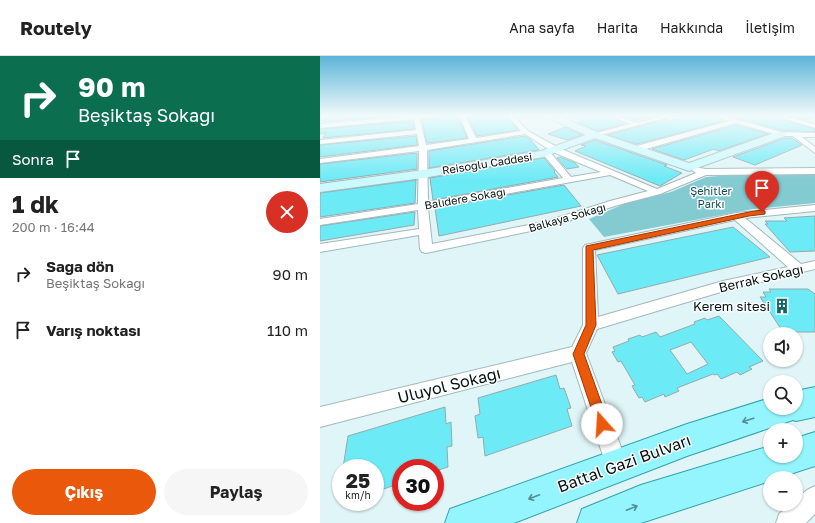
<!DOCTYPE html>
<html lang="tr">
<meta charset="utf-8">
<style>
body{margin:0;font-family:"Golos Text",sans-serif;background:#f6f6f6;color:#222;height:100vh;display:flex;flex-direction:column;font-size:15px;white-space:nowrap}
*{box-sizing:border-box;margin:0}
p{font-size:13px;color:#767676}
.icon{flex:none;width:22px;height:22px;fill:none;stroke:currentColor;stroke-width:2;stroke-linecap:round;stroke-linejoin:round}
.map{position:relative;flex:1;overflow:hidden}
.side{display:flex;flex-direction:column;background:#fff;width:320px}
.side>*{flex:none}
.top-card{background:#0b6e4f;color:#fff;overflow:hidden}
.fabs{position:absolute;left:443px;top:271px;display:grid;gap:8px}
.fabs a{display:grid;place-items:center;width:40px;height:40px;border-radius:50%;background:#fff;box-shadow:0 1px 3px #0004;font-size:20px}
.speed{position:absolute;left:12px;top:403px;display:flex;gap:8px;font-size:20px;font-weight:700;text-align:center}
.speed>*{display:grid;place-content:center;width:52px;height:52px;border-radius:50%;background:#fff;box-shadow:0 1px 3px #0004;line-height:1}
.speed small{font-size:10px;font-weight:400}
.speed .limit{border:6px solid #d22;background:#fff;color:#111}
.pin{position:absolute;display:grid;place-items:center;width:34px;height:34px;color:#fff;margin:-41px -17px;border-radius:50% 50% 50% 0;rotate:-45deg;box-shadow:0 0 4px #0007}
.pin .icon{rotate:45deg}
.me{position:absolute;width:44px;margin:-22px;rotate:341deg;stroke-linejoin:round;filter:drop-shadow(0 0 3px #0008)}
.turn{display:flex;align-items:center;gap:14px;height:84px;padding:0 12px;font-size:18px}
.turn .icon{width:52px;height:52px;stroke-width:2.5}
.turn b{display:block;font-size:28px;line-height:34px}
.then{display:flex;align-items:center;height:38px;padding:0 12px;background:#0003;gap:8px;font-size:15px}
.round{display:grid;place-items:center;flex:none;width:42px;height:42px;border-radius:21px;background:#f6f6f6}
.head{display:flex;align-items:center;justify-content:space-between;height:68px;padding:0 12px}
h1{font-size:24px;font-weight:700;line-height:30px}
.action{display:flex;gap:8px;margin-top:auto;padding:8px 12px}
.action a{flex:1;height:46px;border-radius:24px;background:#ea580c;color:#fff;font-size:16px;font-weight:700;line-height:46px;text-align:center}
.action a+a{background:#f6f6f6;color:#222}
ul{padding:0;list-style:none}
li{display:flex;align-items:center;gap:12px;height:56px;padding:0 12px}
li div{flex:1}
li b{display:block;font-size:15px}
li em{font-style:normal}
header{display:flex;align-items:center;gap:24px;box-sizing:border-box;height:56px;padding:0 20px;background:#fff;border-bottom:1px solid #e0e0e0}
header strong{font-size:19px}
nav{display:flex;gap:22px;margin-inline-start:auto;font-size:14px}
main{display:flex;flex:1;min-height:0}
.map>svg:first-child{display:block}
.green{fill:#83cad1}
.building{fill:#6ceaf6;stroke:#95aaac;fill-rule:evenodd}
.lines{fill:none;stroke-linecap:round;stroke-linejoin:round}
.street-casing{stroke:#a3b8ba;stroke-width:2}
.secondary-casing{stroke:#a3b8ba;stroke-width:2}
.primary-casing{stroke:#34a0aa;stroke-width:2}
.street{fill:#fff;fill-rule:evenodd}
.secondary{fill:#cafafe;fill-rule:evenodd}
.primary{fill:#94f5fe;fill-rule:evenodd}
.oneway{stroke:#558e92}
.route{fill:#ea580c;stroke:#983908}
.labels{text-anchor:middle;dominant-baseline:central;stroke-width:3;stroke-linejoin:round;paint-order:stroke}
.far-street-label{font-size:11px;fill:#070f0f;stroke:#fafeff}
.far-park-label{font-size:11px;fill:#144d52;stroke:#fafeff}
.street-label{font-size:13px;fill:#070f0f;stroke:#fafeff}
.poi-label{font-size:13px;fill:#070f0f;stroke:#fafeff;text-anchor:end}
.near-street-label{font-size:16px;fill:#070f0f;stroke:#fafeff}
</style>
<header>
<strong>Routely</strong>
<nav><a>Ana sayfa</a><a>Harita</a><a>Hakkında</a><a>İletişim</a></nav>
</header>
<main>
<section class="side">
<div class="top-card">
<div class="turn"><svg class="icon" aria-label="right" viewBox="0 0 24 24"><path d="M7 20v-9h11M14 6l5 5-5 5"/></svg><div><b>90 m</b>Beşiktaş Sokağı</div></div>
<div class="then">Sonra<svg class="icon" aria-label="arrive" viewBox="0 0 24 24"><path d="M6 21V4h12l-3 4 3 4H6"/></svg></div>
</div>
<div class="head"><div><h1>1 dk</h1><p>200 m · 16:44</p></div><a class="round" style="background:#d93025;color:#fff"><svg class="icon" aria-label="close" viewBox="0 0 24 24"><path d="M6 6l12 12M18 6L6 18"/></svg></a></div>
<ul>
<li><svg class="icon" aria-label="right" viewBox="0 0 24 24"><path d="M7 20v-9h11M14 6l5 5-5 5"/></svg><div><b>Sağa dön</b><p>Beşiktaş Sokağı</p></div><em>90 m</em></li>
<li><svg class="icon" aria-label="arrive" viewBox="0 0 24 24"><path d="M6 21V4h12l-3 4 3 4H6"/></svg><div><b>Varış noktası</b></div><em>110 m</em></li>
</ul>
<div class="action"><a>Çıkış</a><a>Paylaş</a></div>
</section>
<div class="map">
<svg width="495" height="467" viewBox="0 0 495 467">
<rect width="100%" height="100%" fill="#dff5f7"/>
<polygon class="green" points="411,119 495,119 495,147 433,153 284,181 269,163 304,148 351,136 386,121"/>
<g class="building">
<polygon points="8,59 82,59 2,66"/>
<polygon points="138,59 147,82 107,87 102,64"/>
<polygon points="147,59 186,59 198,74 157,80"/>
<polygon points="249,59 287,59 305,68 278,75 258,67 263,65"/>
<polygon points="299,59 333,59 337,60 316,64"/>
<polygon points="372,59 392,59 404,65 317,88 288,79 346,63 350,65"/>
<polygon points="407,59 450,59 451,60 495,73 495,76 461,74"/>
<polygon points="465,59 495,59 495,61 486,64"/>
<polygon points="93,65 94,73 3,82 6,77 0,78 0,73"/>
<polygon points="416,69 448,78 398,95 394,93 364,104 332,93"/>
<polygon points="245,71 262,79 247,84 228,78"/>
<polygon points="96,80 97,89 0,101 0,89"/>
<polygon points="205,80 210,83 219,94 109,112 109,95"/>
<polygon points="465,82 472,82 482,89 435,109 413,101"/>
<polygon points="275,84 347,109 344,110 362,117 340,130 255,95 266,90 261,89"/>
<polygon points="97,97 97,113 0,126 0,108"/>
<polygon points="240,101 255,107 259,111 247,113 237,102"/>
<polygon points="224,102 235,115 234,116 238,121 113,144 110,122"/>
<polygon points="96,124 95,147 0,161 0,137"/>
<polygon points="244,129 261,150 119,180 115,152"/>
<polygon points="95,156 94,169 0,185 0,170"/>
<polygon points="495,160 495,195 470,196 445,168 448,168 445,165 467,165 464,162"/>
<polygon points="413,171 450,201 298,238 277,199"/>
<polygon points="449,233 488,233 495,238 495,276 463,276 440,241 446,241 443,236 451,236"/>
<path d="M399,260l44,45 -14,6 3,2 -12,6 -3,-3 -16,7 -4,-5 -2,1 -2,-1 -36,14 2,3 -14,6 -1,-3 -19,8 -3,-5 -3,1 -7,-12 3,-1 -14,-24 -3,1 -6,-10 3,-1 -2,-4 16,-6 -1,-2 12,-4 2,2 14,-5 4,5 35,-13 -1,-2 11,-4 2,2zM371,286l17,22 -21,10 -17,-24z"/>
<polygon points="236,319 240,333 244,332 251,352 247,353 252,370 165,400 163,381 158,382 155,360 160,358 158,342"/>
<polygon points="125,351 126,368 131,366 132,390 127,391 128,411 115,415 115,412 81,412 81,427 55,436 55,412 23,412 28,380"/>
</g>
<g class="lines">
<defs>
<g id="street">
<path d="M97,59h26l-3,2 -20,2 6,26 43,-6 -10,-24h6l11,23 45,-7 -14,-16h6l15,16 31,17 98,41 39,-16 -4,-3 4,-3 9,2 110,-1v6l-109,1 -46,19 -42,11 -68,22 -124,26 -4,-1 -2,-3 -1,-14 -99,17v-8l99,-15 -1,-19 -98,15v-6l98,-15 1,-53 -99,12v-4l99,-13 -2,-12 -97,10v-4l96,-10 -2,-11 -94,9v-4zM205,78l28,18 48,20 -30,5 -22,-26h-3l-4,2 21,25 -135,24 -1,-52zM290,119l38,16 -38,10 -66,21 -112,22 -4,-36z"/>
<path d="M288,59c11,-1 18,6 28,7 9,1 28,-8 41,-7l-80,21h-4v-2l37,-10z"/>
<polygon points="393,59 402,59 461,76 495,77 495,81 482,81 495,91 495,97 473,80 461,80 416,67 319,95 313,95 312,93 313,91 409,65"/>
<polygon points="451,59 460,59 495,68 495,72"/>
<path d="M495,149v6l-70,7 56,46 14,-3v8l-91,22 -127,38 -11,24 42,113 -3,8 -8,3 -8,-3 -37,-112 -252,65v-20l252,-60 11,-22v-77l2,-3 151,-32zM415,164l53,47 -65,14 -125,36 -3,-67z"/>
<polygon points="495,430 495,458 486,467 456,467 459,458 471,448 476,448 476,443 487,434"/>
</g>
<polygon id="secondary" points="225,59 236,59 279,77 369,107 457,76 465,76 466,78 465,80 369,115 275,82 223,101 103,122 0,136 0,128 103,114 221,95 266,79 226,61"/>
<g id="primary">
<polygon points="495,331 495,361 476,365 473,364 367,400 194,467 125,467 130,453 144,448 367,368 450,342 450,352 476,352 476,335"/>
<polygon points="495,376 495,410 458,422 450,422 450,425 321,467 257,467 262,453 321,429 450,390 450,400 476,400 476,382"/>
</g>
</defs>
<use href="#street" class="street-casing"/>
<use href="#secondary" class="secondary-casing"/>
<use href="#primary" class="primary-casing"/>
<use href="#street" class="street"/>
<use href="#secondary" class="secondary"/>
<use href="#primary" class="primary"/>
</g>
<defs><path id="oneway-shaft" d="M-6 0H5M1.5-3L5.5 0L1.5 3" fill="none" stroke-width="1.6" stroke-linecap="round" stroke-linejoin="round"/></defs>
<g class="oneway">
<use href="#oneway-shaft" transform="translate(428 364) rotate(162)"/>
<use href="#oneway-shaft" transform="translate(214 441) rotate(159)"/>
<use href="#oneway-shaft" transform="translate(312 452) rotate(-22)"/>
</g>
<linearGradient id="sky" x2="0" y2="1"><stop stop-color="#5bb4d8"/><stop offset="0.48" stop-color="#f1fafb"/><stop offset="1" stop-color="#f1fafb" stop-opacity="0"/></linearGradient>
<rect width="495" height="124" fill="url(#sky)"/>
<polygon class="route" points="442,154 445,155 445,158 429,160 273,194 276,269 264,298 289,368 287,372 282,374 278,372 253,298 266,269 266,190 429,156"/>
<defs>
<symbol id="building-bare" viewBox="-9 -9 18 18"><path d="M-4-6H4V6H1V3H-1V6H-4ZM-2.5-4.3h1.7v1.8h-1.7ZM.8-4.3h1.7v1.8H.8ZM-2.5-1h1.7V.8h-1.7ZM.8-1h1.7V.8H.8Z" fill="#136369" stroke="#fafeff" stroke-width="2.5" paint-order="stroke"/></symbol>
</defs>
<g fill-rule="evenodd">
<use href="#building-bare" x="451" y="239" width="22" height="22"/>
</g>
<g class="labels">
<g class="far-street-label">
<text transform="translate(167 107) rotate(-9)">Reisoğlu Caddesi</text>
<text transform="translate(145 142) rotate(-10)">Balıdere Sokağı</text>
<text transform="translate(247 161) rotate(-16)">Balkaya Sokağı</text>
</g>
<g class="far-park-label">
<text x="391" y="134">Şehitler<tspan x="391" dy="13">Parkı</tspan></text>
</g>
<g class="street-label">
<text transform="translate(441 222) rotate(-13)">Berrak Sokağı</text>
</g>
<g class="poi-label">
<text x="450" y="250">Kerem sitesi</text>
</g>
<g class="near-street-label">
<text transform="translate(129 329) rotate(-14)">Uluyol Sokağı</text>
<text transform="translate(304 407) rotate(-20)">Battal Gazi Bulvarı</text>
</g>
</g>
</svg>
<div class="fabs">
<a><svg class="icon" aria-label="sound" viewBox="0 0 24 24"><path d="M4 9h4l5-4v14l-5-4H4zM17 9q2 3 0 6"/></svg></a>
<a><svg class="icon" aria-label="search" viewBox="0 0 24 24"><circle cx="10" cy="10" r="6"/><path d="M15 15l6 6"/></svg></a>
<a>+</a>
<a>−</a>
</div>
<div class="speed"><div>25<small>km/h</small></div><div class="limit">30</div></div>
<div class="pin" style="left:442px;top:156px;background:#d93025"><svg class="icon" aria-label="arrive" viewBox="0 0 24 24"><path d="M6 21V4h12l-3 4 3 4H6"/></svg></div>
<svg class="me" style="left:282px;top:368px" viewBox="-20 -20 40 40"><circle r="19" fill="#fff"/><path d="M0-13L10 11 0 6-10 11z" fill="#ea580c"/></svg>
</div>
</main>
